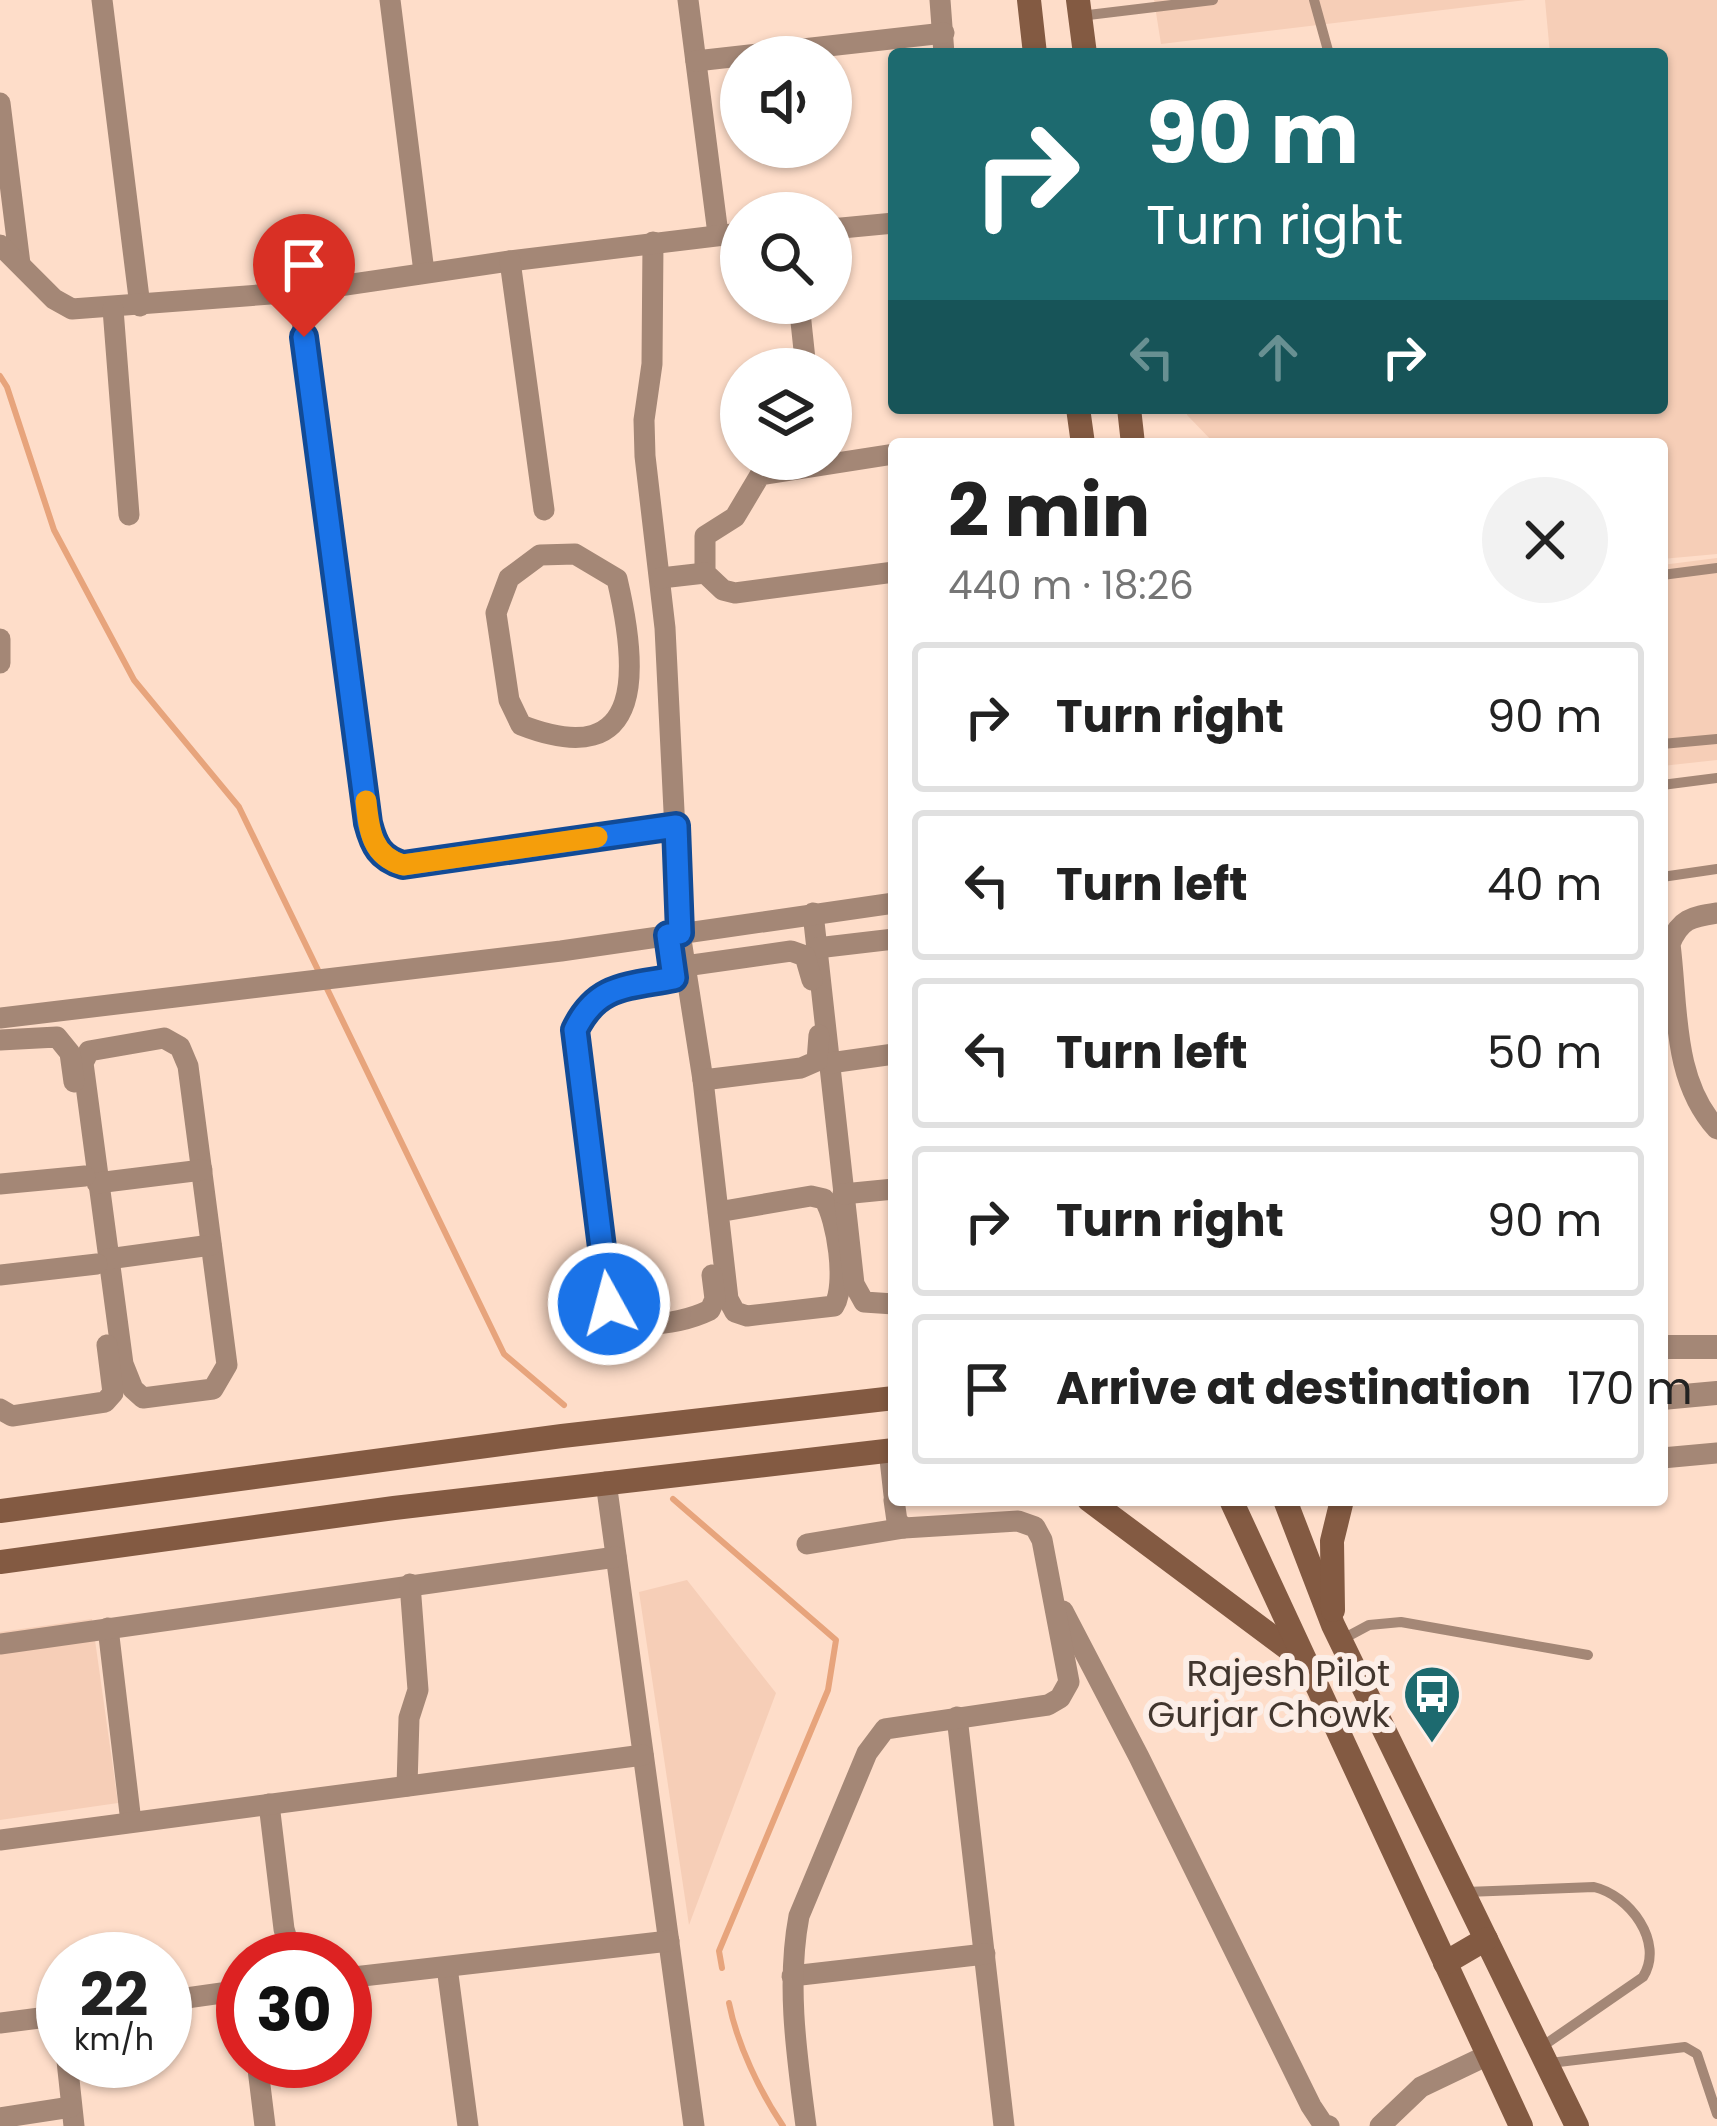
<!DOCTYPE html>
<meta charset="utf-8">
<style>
body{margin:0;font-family:Poppins,sans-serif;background:#f2f2f2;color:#222;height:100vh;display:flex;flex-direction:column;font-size:45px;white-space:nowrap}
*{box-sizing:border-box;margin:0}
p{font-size:39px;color:#767676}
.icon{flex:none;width:66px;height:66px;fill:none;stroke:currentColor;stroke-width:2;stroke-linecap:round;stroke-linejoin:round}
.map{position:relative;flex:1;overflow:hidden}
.details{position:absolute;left:888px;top:438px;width:780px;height:1068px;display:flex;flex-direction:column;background:#fff;border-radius:12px;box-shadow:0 3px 9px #0004}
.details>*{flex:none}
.top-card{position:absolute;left:888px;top:48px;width:780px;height:366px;border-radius:12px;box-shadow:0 3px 9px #0004;background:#1d6a6f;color:#fff;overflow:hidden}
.fabs{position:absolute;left:720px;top:36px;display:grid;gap:24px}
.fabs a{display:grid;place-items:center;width:132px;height:132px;border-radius:50%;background:#fff;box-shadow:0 3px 9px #0004;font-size:60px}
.speed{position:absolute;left:36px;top:1932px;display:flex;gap:24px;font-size:60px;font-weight:700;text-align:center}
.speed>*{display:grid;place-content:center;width:156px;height:156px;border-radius:50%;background:#fff;box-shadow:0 3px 9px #0004;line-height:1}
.speed small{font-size:30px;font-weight:400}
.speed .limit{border:18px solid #d22;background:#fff;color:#111}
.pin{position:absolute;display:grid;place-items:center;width:102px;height:102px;color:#fff;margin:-123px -51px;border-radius:50% 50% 50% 0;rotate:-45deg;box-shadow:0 0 12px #0007}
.pin .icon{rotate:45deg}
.me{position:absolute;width:132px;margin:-66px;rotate:353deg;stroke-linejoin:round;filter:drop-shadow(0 0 9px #0008)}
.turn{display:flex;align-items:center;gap:42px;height:252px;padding:0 60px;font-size:54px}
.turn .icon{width:156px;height:156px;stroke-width:2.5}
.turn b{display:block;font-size:84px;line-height:102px}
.lanes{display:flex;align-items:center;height:114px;padding:0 60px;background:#0003;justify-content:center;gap:60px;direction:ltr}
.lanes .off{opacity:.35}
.round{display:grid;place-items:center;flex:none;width:126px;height:126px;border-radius:63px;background:#f2f2f2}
.headline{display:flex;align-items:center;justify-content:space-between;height:204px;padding:0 60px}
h1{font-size:72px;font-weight:700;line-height:90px}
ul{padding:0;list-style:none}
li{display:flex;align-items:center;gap:36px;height:150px;margin:0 24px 18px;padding:0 36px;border:6px solid #e0e0e0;border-radius:12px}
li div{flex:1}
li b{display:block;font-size:45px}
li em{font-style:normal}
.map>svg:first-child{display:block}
.built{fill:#f6ceb7}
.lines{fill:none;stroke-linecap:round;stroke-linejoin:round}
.stream{stroke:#e7a47c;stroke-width:6}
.service{stroke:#a48776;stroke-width:10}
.minor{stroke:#a48776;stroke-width:21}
.tertiary{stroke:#a48776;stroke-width:24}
.secondary{stroke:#835a42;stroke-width:24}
.route-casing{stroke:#114b97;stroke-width:30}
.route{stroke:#1a73e8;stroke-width:21}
.slow{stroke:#f59e0b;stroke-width:21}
.labels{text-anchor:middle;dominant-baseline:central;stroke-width:12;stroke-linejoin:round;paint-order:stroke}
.poi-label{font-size:36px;fill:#42362e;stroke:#fceee7;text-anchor:end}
</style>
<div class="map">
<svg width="1717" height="2126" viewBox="0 0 1717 2126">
<rect width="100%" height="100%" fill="#feddc9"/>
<g class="built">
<polygon points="1154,0 1526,0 1161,44"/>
<polygon points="1545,0 1717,0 1717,554 1662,559 1662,444 1215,444 1187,415 1187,408 1662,408 1662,54 1550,54"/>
<polygon points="1717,558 1717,760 1662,766 1662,565"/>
<polygon points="687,1580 776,1693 689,1925 639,1592"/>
<polygon points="92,1619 118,1803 0,1820 0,1632"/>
</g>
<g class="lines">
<g class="stream">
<polyline points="0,376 7,387 54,530 134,680 239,807 504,1354 564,1405"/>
<polyline points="673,1499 836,1640 828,1690 719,1951 722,1968"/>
<path d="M729,2003c8,41 31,89 54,123"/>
</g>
<g class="service">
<polyline points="1314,0 1329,54"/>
<polyline points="1080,16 1213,0"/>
<polyline points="1662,575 1717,568"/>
<polyline points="1662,744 1717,739"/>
<polyline points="1662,785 1717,778"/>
<polyline points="1662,877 1717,869"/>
<polyline points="1341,1640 1369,1625 1401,1622 1588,1655"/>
<path d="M1466,1892l128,-5c35,8 71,55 49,90l-103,71"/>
<polyline points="1550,2063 1685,2047 1697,2054 1717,2114"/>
</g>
<g class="minor">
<polyline points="102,0 140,306"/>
<polyline points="390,0 424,272"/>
<polyline points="688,0 718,234"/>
<polyline points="940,0 944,54"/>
<polyline points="696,61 944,33"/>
<polyline points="0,103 20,264"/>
<polyline points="831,229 894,223"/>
<path d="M653,242l-1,122 -8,56 1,36 20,172 15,305 23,147 25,219 7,13 12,4 87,-10c13,-21 3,-87 -10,-107l-13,-3 -93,16"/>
<polyline points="0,245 54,299 72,309 298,292 510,261 741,233"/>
<polyline points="510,261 544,510"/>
<polyline points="298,292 373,843 385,860 403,865 676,826"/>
<polyline points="799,303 806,369"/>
<polyline points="113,309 129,515"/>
<polyline points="894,454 760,475 735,517 705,536 705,573 723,590 735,593 894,572"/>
<path d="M575,554l42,25c20,85 32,196 -96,146l-12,-25 -13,-87 13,-35 31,-23z"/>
<polyline points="661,578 705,573"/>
<polyline points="0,639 0,663"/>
<polyline points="813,913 854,1284 864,1302 894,1304"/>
<path d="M1717,913c-26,4 -37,6 -47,31 8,63 2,136 47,185"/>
<polyline points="817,948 894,939"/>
<polyline points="685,966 791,951 805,956 812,980"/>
<path d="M674,978c-46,9 -76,6 -99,52l34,274 15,19c29,3 59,0 86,-13l5,-11 -3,-24"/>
<polyline points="0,1018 561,951 894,903"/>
<polygon points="164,1038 180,1047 188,1066 227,1365 213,1389 143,1398 133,1389 123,1364 83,1063 89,1051"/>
<polyline points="0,1040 57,1037 70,1053 74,1082"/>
<polyline points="830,1063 894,1054"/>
<polyline points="703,1080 801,1068 817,1061 819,1035"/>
<polyline points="97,1183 202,1170"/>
<polyline points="0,1184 85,1176"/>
<polyline points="843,1194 894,1189"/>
<polyline points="108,1259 211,1245"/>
<polyline points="0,1275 97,1264"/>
<polyline points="0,1409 12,1416 105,1402 113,1393 107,1345"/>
<polyline points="889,1450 894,1495"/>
<polyline points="1662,1458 1717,1453"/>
<polyline points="606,1482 694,2126"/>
<polyline points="807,1544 904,1528"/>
<polyline points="1063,1611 1139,1757 1311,2106 1323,2124 1329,2126"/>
<polyline points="108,1628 131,1822"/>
<polyline points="0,1644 616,1557"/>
<polyline points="957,1717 1004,2126"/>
<polyline points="407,1786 409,1718 418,1690 410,1584"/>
<polyline points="269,1804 284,1929 293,1959"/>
<polyline points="0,1840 643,1755"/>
<polyline points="447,1967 468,2126"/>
<polyline points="792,1976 985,1954"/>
<polyline points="345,1978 669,1941"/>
<polyline points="165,2001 243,1990"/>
<polyline points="0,2023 63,2015"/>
<polyline points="67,2061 74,2126"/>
<polyline points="257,2061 265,2126"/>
<polyline points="0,2118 71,2107"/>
<path d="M806,2126c-9,-69 -20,-141 -7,-210l68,-163 18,-24 163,-24 12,-7 9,-16 -27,-142 -7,-13 -17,-6 -114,7 -7,-7 -3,-21"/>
<polyline points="1380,2126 1421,2087 1488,2055"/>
</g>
<g class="tertiary">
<polyline points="1662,1347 1717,1347"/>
<polyline points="1662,1398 1717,1393"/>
</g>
<g class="secondary">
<polyline points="1029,0 1035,54"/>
<polyline points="1078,0 1085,54"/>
<polyline points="1078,408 1083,444"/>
<polyline points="1129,408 1133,444"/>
<polyline points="1089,1500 1302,1659"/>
<polyline points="1231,1500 1521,2126"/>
<polyline points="1285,1500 1333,1625 1577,2126"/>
<polyline points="0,1511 562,1436 894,1398"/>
<polyline points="0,1562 394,1508 894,1450"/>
<polyline points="1333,1610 1332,1541 1342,1500"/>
<polyline points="1445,1963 1486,1939"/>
</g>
</g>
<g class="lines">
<defs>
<path id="route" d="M304,337l64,486c6,23 12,35 35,42l273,-39 4,107 -12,2 6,43c-46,9 -77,6 -99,52l34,274"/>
</defs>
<use href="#route" class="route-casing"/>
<use href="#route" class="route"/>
<path class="slow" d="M366,801c3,30 6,55 37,64l194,-28"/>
</g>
<defs>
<symbol id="bus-pin" viewBox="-11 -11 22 30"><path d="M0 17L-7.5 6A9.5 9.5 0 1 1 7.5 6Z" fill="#1d6a6f" stroke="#fceee7"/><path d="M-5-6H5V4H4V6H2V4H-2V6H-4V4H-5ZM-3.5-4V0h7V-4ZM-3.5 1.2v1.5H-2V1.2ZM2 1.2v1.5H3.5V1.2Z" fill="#fff"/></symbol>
</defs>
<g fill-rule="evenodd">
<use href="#bus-pin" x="1399" y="1661" width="66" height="90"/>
</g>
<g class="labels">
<g class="poi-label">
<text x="1390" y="1673">Rajesh Pilot<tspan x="1390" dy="41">Gurjar Chowk</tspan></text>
</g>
</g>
</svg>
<div class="fabs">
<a><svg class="icon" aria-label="sound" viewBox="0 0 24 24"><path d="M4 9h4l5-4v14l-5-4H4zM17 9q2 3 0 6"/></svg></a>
<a><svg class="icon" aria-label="search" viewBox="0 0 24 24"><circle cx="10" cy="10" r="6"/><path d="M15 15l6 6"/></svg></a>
<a><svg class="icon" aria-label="layers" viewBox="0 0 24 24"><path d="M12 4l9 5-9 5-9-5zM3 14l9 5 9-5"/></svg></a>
</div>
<div class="speed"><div>22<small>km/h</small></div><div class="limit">30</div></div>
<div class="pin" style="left:304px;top:337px;background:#d93025"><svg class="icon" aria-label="arrive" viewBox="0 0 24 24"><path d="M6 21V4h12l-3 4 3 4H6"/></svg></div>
<svg class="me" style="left:609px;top:1304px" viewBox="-20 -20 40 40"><circle r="17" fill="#1a73e8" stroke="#fff" stroke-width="3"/><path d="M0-11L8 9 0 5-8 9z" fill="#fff"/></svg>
<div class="top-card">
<div class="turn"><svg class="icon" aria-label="right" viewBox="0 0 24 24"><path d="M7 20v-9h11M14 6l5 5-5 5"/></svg><div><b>90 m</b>Turn right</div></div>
<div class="lanes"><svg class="icon off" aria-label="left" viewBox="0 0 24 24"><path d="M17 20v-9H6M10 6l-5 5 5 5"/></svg><svg class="icon off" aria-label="ahead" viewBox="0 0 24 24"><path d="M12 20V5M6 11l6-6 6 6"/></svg><svg class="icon" aria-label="right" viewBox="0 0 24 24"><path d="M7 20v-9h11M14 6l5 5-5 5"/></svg></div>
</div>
<section class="details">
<div class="headline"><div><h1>2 min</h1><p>440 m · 18:26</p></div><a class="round"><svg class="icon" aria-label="close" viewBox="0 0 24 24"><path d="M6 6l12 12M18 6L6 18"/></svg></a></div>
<ul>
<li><svg class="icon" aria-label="right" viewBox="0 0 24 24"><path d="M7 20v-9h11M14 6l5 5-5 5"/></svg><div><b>Turn right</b></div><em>90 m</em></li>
<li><svg class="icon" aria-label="left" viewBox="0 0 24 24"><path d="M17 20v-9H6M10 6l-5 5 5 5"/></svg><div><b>Turn left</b></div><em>40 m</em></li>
<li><svg class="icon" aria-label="left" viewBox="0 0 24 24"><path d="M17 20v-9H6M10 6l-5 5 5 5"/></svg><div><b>Turn left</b></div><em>50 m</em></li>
<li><svg class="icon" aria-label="right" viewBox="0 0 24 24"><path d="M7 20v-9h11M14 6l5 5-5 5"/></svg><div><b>Turn right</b></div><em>90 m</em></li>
<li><svg class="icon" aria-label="arrive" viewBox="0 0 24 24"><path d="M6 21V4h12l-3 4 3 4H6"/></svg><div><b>Arrive at destination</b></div><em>170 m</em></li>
</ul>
</section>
</div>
